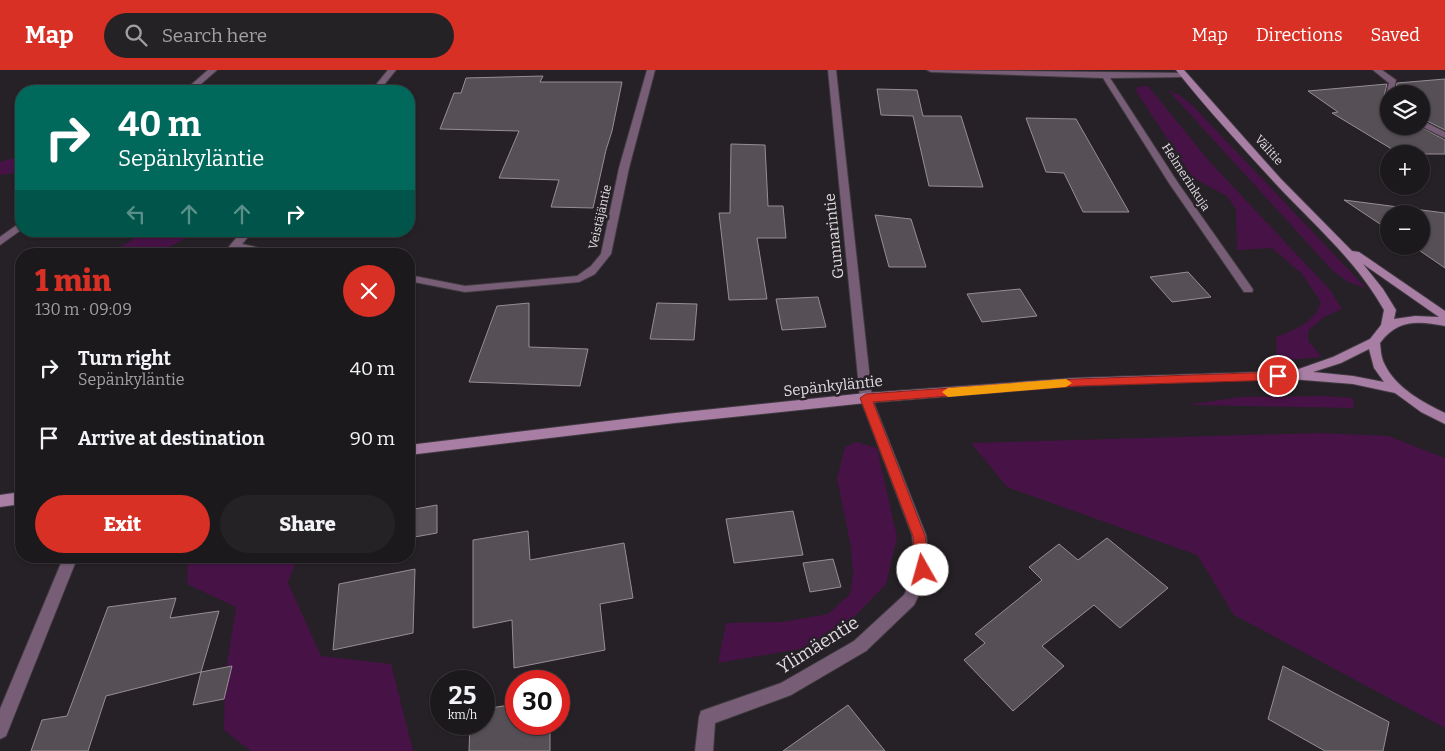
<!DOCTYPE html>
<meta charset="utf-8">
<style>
body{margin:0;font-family:Bitter,serif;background:#252225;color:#f1f3f6;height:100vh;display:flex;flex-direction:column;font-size:19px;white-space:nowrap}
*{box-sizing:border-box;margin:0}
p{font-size:16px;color:#a0a0a3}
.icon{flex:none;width:28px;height:28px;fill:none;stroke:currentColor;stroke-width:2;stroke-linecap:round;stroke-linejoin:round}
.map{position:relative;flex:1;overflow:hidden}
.panel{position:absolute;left:15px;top:178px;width:400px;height:315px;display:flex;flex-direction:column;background:#1c191c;border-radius:20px;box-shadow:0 1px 4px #0004,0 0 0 1px #3a383b}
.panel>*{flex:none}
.banner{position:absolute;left:15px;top:15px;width:400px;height:152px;border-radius:20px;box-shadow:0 1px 4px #0004,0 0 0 1px #3a383b;background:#00695c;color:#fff;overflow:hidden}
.buttons{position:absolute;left:1380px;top:15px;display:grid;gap:10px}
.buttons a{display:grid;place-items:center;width:50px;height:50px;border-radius:50%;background:#1c191c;box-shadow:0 1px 4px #0004,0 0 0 1px #3a383b;font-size:25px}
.speed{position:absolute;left:430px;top:600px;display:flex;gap:10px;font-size:25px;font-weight:700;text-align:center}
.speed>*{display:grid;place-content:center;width:65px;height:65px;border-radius:50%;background:#1c191c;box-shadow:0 1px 4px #0004,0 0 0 1px #3a383b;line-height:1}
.speed small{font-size:12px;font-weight:400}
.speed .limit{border:8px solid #d22;background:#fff;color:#111}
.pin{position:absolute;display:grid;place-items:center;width:42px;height:42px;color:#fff;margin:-21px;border:2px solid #fff;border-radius:50%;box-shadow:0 1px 5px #0007}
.me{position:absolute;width:55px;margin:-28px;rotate:353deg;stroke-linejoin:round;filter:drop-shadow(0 0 4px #0008)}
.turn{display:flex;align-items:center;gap:18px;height:105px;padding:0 20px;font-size:22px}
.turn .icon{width:65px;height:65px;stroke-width:2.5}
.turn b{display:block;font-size:35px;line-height:42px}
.lanes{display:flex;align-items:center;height:48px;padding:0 20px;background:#0003;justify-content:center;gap:25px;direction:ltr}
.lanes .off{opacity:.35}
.round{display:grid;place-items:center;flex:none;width:52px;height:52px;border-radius:26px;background:#252225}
.head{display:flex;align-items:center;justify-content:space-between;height:85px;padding:0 20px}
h1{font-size:30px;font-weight:800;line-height:38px;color:#d93025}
.button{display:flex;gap:10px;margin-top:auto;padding:10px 20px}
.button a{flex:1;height:58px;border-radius:30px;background:#d93025;color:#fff;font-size:20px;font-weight:800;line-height:58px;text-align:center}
.button a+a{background:#252225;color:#f1f3f6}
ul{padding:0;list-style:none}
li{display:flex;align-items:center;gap:15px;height:70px;padding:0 20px}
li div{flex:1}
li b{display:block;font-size:19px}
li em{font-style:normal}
header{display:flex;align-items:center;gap:30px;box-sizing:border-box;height:70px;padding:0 25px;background:#d93025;color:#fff}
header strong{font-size:24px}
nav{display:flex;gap:28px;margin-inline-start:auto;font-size:18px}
.search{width:350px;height:45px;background:#252225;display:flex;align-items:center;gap:12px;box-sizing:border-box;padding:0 18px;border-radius:28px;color:#a0a0a3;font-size:19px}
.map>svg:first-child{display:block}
.green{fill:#471346}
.building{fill:#564f55;stroke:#968e95}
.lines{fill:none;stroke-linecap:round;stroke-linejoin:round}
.street-casing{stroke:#403b40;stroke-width:2}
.secondary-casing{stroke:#403b40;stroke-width:2}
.street{fill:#775e76;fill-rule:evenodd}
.secondary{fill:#a87ea5;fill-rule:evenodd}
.route{fill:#d93025;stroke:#8d1f18}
.slow{fill:#f59e0b}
.labels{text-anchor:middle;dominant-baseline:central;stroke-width:5;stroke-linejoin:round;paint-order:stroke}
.far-street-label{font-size:12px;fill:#e0dce0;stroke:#262126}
.street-label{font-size:15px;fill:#e0dce0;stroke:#262126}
.near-street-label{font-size:18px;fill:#e0dce0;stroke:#262126}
</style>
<header>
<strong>Map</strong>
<div class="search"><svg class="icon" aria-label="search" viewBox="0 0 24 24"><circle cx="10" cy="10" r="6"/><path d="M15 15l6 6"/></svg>Search here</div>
<nav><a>Map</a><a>Directions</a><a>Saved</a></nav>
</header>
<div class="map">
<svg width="1445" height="681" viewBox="0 0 1445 681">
<rect width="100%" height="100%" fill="#262126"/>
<g class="green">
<path d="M1148,16l61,75 122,130 11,18 -18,8 -16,14v10l14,16 -45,4 -1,-24c19,-7 39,-15 45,-35l-19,-28 -30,-26 -35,2 -1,-41 -9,-13 -34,-18 -57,-87 1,-4z"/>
<polygon points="1168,20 1181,26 1193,36 1366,218 1348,212 1333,201"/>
<polygon points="21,86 21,102 0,105 0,92"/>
<polygon points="146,161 200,161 155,184 91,184 117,179"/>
<polygon points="1322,326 1353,328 1354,338 1187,335 1240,327"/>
<polygon points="1319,363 1388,366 1445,388 1445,658 1234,545 1197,485 1007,417 971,373"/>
<polygon points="856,372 877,378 897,467 886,514 828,574 718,593 726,553 782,552 828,544 850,524 853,505 851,477 837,409 845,377"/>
<polygon points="188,486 298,486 288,513 321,586 391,594 413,681 251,681 224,660 225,606 236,537 187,514"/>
</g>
<g class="building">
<polygon points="543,6 540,12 622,12 612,61 606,80 593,138 551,137 559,110 499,108 519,61 440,59 454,23 461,23 466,8"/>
<polygon points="1445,9 1445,60 1421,48 1421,24 1395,24 1397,13"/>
<polygon points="1387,14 1384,26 1385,28 1389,27 1389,56 1419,56 1445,70 1445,84 1400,84 1332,43 1338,42 1308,21"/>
<polygon points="877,19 917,20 923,46 961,46 983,117 929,116 913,46 881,45"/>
<polygon points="1026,48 1076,49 1129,142 1083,142 1064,103 1046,102"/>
<polygon points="731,74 765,75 768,136 783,136 786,168 757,168 767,229 729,230 719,143 730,143"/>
<polygon points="1344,130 1445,143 1445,198 1413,176 1421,176 1421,144 1389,144 1389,160"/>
<polygon points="875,145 911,149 926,197 889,197"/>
<polygon points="1188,202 1211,227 1172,232 1150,207"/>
<polygon points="1020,219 1037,246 982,252 967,224"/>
<polygon points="818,227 826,257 782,260 776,229"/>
<polygon points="529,233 529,277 588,279 580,316 469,312 497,236"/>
<polygon points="657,233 697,234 694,270 650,269"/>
<polygon points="437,435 437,463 409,468 409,440"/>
<polygon points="793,441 803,485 734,493 726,449"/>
<polygon points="528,461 530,490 624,473 633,528 600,534 605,580 514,598 512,550 473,558 473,470"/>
<polygon points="1107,468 1168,518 1120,558 1094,535 1042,576 1064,596 1013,641 964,590 985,573 975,564 1042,510 1029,497 1059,474 1078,490"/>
<polygon points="833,489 841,517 810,522 803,493"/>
<polygon points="415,499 413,563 333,580 339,514"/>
<polygon points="176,528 170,548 219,541 201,602 106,626 88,681 31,681 42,650 67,646 108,537"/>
<polygon points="232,596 224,629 193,635 201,602"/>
<polygon points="1283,596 1389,652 1383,681 1325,681 1268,649"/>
<polygon points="516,634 516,654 550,654 550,681 469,681 470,654 484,654 484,639"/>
<polygon points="848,635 885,681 783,681"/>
</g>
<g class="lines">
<defs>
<g id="street">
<polygon points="208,0 217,0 193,21 184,21"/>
<polygon points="388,0 396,0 379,21 371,21"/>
<polygon points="647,0 655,0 629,98 611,184 595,204 579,212 465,222 409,211 409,205 465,216 577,206 591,196 601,184 619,98"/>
<polygon points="828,0 836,0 872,328 926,465 930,501 914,535 866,581 791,625 715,653 713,681 695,681 699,647 701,641 781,613 854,571 904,525 916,501 912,465 860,328"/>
<polygon points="927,0 1186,3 1187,5 1183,7 1110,8 1178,113 1252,218 1253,220 1252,222 1244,222 1169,113 1103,8 931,2"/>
<polygon points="1373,0 1382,0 1396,10 1393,24 1386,26 1389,13"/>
<polygon points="1421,50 1445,62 1445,68 1421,56"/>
<polygon points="21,152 21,160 0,175 0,167"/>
<polygon points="242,161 253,161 242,174 278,182 279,184 258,184 237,180 234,184 223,184"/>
<polygon points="64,486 78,486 6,666 0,669 0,639"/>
</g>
<g id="secondary">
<path d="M1176,0h8l97,109 71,72 7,1 86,59v15c-27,-5 -47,-7 -65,17 1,8 1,15 5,22 11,23 39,38 60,48v11l-24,-12 -26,-19 -42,-9 -62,-5 -215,7 -210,17 -191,20 -266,32v-10l266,-32 191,-20 210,-15 217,-7 40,-14 37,-18 11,-14 3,-15c-28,-50 -71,-86 -109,-127 -33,-36 -69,-75 -99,-113zM1363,194l76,53 -24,-1 -21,3 2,-9 -13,-21zM1369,279l5,19 10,14 -31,-6 -40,-4 28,-9z"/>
<polygon points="21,422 21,434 0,437 0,425"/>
</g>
</defs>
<use href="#street" class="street-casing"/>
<use href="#secondary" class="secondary-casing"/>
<use href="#street" class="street"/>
<use href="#secondary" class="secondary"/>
</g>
<polygon class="route" points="1278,302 1283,306 1278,310 1076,316 873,332 925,466 930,500 928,505 923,506 918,505 916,500 913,466 860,328 866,324 1076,309"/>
<polygon class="slow" points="1066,309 1072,313 1066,317 948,327 942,322 948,318"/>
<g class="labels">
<g class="far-street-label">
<text transform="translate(1269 80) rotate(48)">Välitie</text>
<text transform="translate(1186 107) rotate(57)">Helmerinkuja</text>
<text transform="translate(600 147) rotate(-77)">Veistäjäntie</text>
</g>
<g class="street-label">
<text transform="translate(834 166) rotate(-96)">Gunnarintie</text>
<text transform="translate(833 316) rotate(-6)">Sepänkyläntie</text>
</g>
<g class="near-street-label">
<text transform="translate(818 575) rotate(-32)">Ylimäentie</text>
</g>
</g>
</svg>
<div class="buttons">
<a><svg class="icon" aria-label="layers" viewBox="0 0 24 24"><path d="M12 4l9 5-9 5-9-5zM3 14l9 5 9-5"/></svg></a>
<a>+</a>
<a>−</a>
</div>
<div class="speed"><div>25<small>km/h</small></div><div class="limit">30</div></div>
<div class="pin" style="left:1278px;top:306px;background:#d93025"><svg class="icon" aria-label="arrive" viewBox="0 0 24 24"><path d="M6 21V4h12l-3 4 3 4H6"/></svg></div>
<svg class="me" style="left:923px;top:500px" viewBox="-20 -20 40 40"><circle r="19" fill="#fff"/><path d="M0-13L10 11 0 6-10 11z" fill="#d93025"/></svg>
<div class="banner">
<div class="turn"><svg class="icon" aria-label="right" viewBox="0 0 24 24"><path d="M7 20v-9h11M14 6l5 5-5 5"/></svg><div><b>40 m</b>Sepänkyläntie</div></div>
<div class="lanes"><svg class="icon off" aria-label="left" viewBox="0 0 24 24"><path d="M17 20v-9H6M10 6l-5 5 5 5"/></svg><svg class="icon off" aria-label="ahead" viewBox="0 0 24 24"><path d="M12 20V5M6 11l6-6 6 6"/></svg><svg class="icon off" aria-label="ahead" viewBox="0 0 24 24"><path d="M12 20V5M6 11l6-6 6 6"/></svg><svg class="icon" aria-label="right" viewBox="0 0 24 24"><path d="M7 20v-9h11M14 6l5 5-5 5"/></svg></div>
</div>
<section class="panel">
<div class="head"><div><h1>1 min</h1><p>130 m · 09:09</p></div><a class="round" style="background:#d93025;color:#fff"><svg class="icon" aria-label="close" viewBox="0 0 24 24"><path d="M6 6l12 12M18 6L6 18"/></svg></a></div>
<ul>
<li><svg class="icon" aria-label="right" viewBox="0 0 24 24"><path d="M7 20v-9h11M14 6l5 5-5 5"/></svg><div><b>Turn right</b><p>Sepänkyläntie</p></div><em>40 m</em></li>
<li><svg class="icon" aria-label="arrive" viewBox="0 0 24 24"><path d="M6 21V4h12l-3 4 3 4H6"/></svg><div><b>Arrive at destination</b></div><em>90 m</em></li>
</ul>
<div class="button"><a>Exit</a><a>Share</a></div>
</section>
</div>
